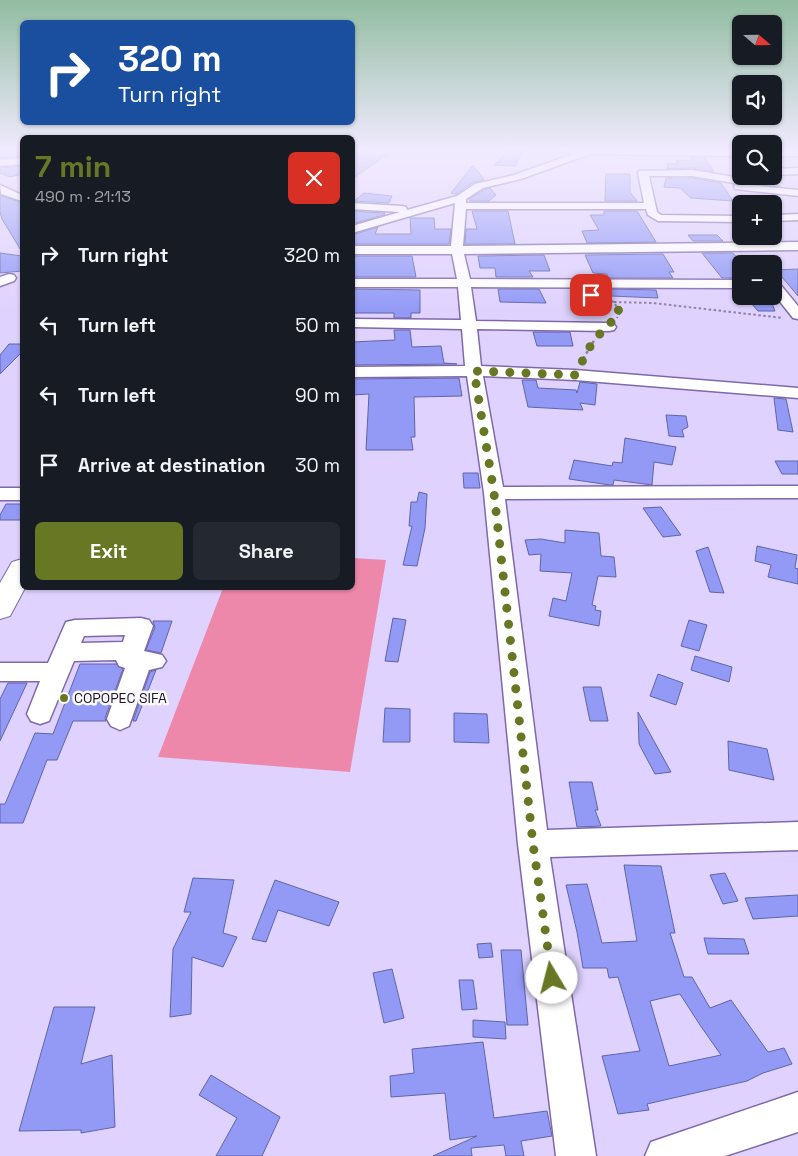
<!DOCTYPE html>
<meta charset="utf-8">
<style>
body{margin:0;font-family:"Space Grotesk",sans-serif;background:#242831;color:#f1f3f6;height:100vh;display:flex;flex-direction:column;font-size:19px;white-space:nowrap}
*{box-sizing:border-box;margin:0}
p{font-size:16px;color:#9ea1a6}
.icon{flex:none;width:28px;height:28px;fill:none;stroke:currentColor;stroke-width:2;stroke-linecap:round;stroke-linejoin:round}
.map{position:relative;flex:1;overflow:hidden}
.details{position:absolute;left:20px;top:135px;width:335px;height:455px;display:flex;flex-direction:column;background:#171b24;border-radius:8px;box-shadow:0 1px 4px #0004}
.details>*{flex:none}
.top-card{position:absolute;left:20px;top:20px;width:335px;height:105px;border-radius:8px;box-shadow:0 1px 4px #0004;background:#1a4fa0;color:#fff;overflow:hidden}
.needle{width:32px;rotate:110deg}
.controls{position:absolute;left:732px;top:15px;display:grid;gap:10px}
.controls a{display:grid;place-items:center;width:50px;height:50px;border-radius:8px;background:#171b24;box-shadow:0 1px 4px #0004;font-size:25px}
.pin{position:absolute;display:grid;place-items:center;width:42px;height:42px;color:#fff;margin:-21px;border-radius:10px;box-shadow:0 2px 8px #0006}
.me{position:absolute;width:55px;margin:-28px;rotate:352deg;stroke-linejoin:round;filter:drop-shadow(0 0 4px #0008)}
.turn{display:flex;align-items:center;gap:18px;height:105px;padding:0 15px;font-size:22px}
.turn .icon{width:65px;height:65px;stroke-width:2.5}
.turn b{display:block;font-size:35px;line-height:42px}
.round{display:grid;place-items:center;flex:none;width:52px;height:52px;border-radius:8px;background:#242831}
.overview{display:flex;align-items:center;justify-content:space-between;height:85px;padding:0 15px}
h1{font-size:30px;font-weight:600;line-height:38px;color:#687724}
.button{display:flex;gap:10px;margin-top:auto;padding:10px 15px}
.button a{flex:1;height:58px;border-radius:8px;background:#687724;color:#fff;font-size:20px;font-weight:600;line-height:58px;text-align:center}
.button a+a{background:#242831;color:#f1f3f6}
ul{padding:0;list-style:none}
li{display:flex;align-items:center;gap:15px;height:70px;padding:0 15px}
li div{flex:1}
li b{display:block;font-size:19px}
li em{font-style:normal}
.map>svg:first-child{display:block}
.green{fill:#ee88ab}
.building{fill:#929af6;stroke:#6065a6;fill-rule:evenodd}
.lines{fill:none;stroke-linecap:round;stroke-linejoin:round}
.minor-casing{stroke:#7f69aa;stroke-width:3}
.major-casing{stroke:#7f69aa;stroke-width:2}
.path-far1{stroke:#8c80a5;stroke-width:2;stroke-dasharray:2.5 2.5;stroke-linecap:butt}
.path{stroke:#8c80a5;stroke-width:2.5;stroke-dasharray:3 3;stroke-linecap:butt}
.minor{fill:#fff;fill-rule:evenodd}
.major{fill:#fff;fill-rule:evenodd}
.route{stroke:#687724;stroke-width:9;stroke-dasharray:0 16.2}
.poi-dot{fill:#687724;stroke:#fbfbfb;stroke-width:2}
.labels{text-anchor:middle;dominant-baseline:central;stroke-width:5;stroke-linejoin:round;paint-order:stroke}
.poi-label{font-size:14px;fill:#1d142e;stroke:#fbfbfb;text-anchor:start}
</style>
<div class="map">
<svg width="798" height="1156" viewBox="0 0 798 1156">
<rect width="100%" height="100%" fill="#dfd2fe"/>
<polygon class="green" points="353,558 386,560 350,772 158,757 223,588 352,588"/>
<g class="building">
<polygon points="0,150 22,150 22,156 0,158"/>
<polygon points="510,150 523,150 515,166 494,165"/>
<polygon points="352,151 388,154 352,179"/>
<polygon points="690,157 704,157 714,172 692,168 667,169 668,163 677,164 676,161 692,160"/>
<polygon points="473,165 484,180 474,182 456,194 451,193"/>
<polygon points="22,166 22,174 10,177 0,173 0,168"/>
<polygon points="606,174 630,174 630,192 637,201 605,201"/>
<polygon points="666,178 692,178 721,183 733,201 691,198 680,188 664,187"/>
<polygon points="490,188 496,195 489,201 470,201 469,199 484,190"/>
<polygon points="364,193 392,196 389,203 354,201"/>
<polygon points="0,195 22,203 22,252 2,219 0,212"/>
<polygon points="352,211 385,213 384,215 352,224"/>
<polygon points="472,211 508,211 515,244 465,244 466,229 477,229"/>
<polygon points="604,211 637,211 656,242 587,243 582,231 599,230 590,215 604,215"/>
<polygon points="410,218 434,218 435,229 451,229 449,244 352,244 352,235 378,227 375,234 411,234"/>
<polygon points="688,235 717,235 723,241 693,241"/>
<polygon points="0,253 22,256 22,271 0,273"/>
<polygon points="702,253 733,253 741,262 741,278 722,278"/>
<polygon points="663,254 674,272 669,272 673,278 608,278 607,274 593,273 585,255"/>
<polygon points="544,255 550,271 529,271 533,277 496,277 495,268 480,268 478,256"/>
<polygon points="352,256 412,256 416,277 352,277"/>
<polygon points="798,269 798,296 776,270"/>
<polygon points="352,289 420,290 420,313 411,313 411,318 394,318 394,313 352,313"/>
<polygon points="498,289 539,289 546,303 500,302"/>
<polygon points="610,289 656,290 658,298 611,296"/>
<polygon points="745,296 769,296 775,311 758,311"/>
<polygon points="394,330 410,330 412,347 441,346 444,363 457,364 353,365 352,342 395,340"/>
<polygon points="533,332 570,332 573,346 537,346"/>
<polygon points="9,344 22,344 22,352 0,374 0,355"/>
<polygon points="459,378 462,396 414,397 415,437 411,437 413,450 366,450 369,394 352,395 352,379"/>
<polygon points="522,380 536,380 538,388 576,390 577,393 580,382 597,384 595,405 580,403 583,410 528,407"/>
<polygon points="774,398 786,399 793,432 778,430"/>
<polygon points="666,415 686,416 688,427 682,430 684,437 669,436"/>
<polygon points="625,438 676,447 672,465 654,462 652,485 614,480 613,485 610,485 569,479 574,460 612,466 613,462 622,463"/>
<polygon points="775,461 798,461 798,474 782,474"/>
<polygon points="463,473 478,473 480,488 464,488"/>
<polygon points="419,492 427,494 425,528 417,566 403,565 412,526 409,526 411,502 417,502"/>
<polygon points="6,504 22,504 22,520 0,520 0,515"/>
<polygon points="661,507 681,535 663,537 643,508"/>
<polygon points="565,530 599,533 601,556 614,557 616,577 598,576 592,605 596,606 595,610 601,611 599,626 549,616 553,598 566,601 572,573 540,571 541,554 529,555 525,540 541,539 565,543"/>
<polygon points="757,546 797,555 795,568 798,569 798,584 768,577 771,565 755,561"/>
<polygon points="708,547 724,593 710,592 696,551"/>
<polygon points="393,618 406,620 398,662 385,661"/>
<polygon points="689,620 707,625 699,651 681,646"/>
<polygon points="153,621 172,621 161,653 146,650 155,627"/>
<polygon points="695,656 732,667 729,682 691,670"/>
<polygon points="80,664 116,664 123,669 105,718 106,721 73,721 57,760 47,760 23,823 0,823 0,804 5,804 35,733 53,734"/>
<polygon points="156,670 136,721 133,721 150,672"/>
<polygon points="658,674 683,683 676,705 650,696"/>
<polygon points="8,683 27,683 0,741 0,699"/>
<polygon points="583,687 601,687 608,721 590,721"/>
<polygon points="385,708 410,709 410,742 383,742"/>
<polygon points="638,712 671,772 655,774 639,744"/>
<polygon points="454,713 487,714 489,743 454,742"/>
<polygon points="728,741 767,749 774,780 729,770"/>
<polygon points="569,782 592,782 598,810 595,810 601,826 577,827"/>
<path d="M624,865l37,1 14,67h-5l14,44h8l18,31 21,-8 37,52 16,-4 8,16 -29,9 -16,8 -100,23 2,6 -31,4 -16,-58 38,-5 -22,-74 -9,1 -2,-10h-24l-6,-36 -11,-47 21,-1 15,59 35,-2zM680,994l20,31 21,30 -52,11 -19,-65z"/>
<polygon points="725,873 738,901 723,904 710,875"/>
<polygon points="193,878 234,880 223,933 237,937 223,967 192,957 191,1014 170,1017 173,949 191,912 184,912"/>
<polygon points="275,880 339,902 329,926 278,910 266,942 252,939"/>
<polygon points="798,895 798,916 753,919 745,898"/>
<polygon points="704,938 744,939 749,954 708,954"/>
<polygon points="491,943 493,957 479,958 477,944"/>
<polygon points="501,950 521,950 528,1025 507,1025"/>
<polygon points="392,969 404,1018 384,1023 373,973"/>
<polygon points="459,980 473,980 477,1009 462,1010"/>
<polygon points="54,1007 95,1007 81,1064 112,1055 115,1127 81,1133 81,1130 19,1131"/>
<polygon points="473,1020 505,1022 506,1039 473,1037"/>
<polygon points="483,1042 494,1118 547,1111 552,1136 521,1141 524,1156 506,1156 504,1145 471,1148 472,1156 433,1156 477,1136 450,1140 445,1093 391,1097 390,1076 414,1073 412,1049"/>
<polygon points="211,1075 280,1117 262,1156 216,1156 237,1118 199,1095"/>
</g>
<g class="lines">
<defs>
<g id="minor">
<polygon points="568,150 741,150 741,156 590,154 521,179 483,188 466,199 466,203 644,203 638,173 639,171 692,170 734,177 739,180 734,183 692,176 649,176 657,212 661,215 741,216 741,222 658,221 648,215 646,209 466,209 463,246 798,242 798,250 464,254 470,279 741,280 741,288 471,287 476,321 609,323 614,324 616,327 614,330 609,331 477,329 481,366 575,370 798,388 798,398 575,380 483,376 503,487 798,486 798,498 505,499 547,830 798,822 798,850 550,857 596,1156 556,1156 518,844 484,493 467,376 352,377 352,367 465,366 462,329 352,327 352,319 461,320 458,287 352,287 352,279 457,279 452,254 352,254 352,246 451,246 455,203 352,233 352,226 400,212 352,209 352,203 402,206 406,207 407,210 457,196 475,184 514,175 573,154 569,153"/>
<rect x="774" y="150" width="24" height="6"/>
<polygon points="22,158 22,164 0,166 0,160"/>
<polygon points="798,168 798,174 774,175 774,169"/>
<polygon points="739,184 798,190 798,196 735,189 734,187 735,185"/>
<polygon points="0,185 22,195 22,201 1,194"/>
<polygon points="798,214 798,220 774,221 774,215"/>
<polygon points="9,274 14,275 16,278 14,281 0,286 0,277"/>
<polygon points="774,282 779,283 798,306 798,319 793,318 774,294"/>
<rect x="0" y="488" width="22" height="12"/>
<path d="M141,618l8,2 4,6 -9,25 18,4 4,6 -4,6 -13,3 -20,56 -9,4 -9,-4 -4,-7 18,-51 -6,-2 -3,-6 -42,1 -25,60 -9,3 -9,-3 -4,-7 13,-33h-40v-18h48l18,-41 9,-2zM125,635l-2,7 -42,1 3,-7z"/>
<polygon points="798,1092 798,1132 725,1156 645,1156 651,1142"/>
</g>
<polygon id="major" points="22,559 22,588 25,588 10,616 0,619 0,583 12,562"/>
</defs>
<use href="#minor" class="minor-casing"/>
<use href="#major" class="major-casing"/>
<g class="path-far1">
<polyline points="597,297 614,302 620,313 617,318"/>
<polyline points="614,302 653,303 783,318"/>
</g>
<polyline class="path" points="580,364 595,339"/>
<use href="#minor" class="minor"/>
<use href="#major" class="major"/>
</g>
<linearGradient id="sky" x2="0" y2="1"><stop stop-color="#91bca1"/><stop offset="0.48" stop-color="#f1ebff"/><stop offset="1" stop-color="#f1ebff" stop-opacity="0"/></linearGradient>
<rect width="798" height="312" fill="url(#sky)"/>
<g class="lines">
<polyline class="route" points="552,978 533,844 494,493 474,371 575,375 593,341 620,313 614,302 591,295"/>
</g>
<circle class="poi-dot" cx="64" cy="698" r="5"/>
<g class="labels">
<g class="poi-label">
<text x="74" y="698">COPOPEC SIFA</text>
</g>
</g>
</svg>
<div class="controls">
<a><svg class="needle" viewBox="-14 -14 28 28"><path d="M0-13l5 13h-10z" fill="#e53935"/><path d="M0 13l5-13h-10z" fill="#9ea1a6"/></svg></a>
<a><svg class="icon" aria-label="sound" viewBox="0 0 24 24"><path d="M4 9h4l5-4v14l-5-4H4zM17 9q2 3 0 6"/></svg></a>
<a><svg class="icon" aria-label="search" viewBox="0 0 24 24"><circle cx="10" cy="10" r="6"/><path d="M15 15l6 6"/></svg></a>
<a>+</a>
<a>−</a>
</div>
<div class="pin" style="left:591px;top:295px;background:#d93025"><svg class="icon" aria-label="arrive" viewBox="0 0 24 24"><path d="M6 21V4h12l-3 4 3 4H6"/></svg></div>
<svg class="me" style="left:552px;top:978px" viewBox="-20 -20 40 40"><circle r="19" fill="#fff"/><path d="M0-13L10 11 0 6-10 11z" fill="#687724"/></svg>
<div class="top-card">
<div class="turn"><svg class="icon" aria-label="right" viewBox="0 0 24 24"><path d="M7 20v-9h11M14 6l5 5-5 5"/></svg><div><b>320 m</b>Turn right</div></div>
</div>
<section class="details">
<div class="overview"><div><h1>7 min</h1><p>490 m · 21:13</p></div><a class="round" style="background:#d93025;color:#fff"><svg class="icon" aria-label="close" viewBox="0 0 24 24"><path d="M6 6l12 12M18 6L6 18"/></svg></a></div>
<ul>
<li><svg class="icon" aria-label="right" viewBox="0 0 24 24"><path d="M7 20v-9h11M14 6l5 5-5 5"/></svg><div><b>Turn right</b></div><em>320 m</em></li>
<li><svg class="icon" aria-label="left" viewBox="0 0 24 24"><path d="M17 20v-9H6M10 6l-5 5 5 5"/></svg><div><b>Turn left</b></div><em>50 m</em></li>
<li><svg class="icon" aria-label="left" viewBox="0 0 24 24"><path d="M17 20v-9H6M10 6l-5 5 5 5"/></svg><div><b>Turn left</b></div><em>90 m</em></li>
<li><svg class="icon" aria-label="arrive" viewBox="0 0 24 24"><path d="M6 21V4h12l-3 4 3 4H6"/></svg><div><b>Arrive at destination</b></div><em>30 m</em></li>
</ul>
<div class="button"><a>Exit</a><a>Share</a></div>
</section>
</div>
